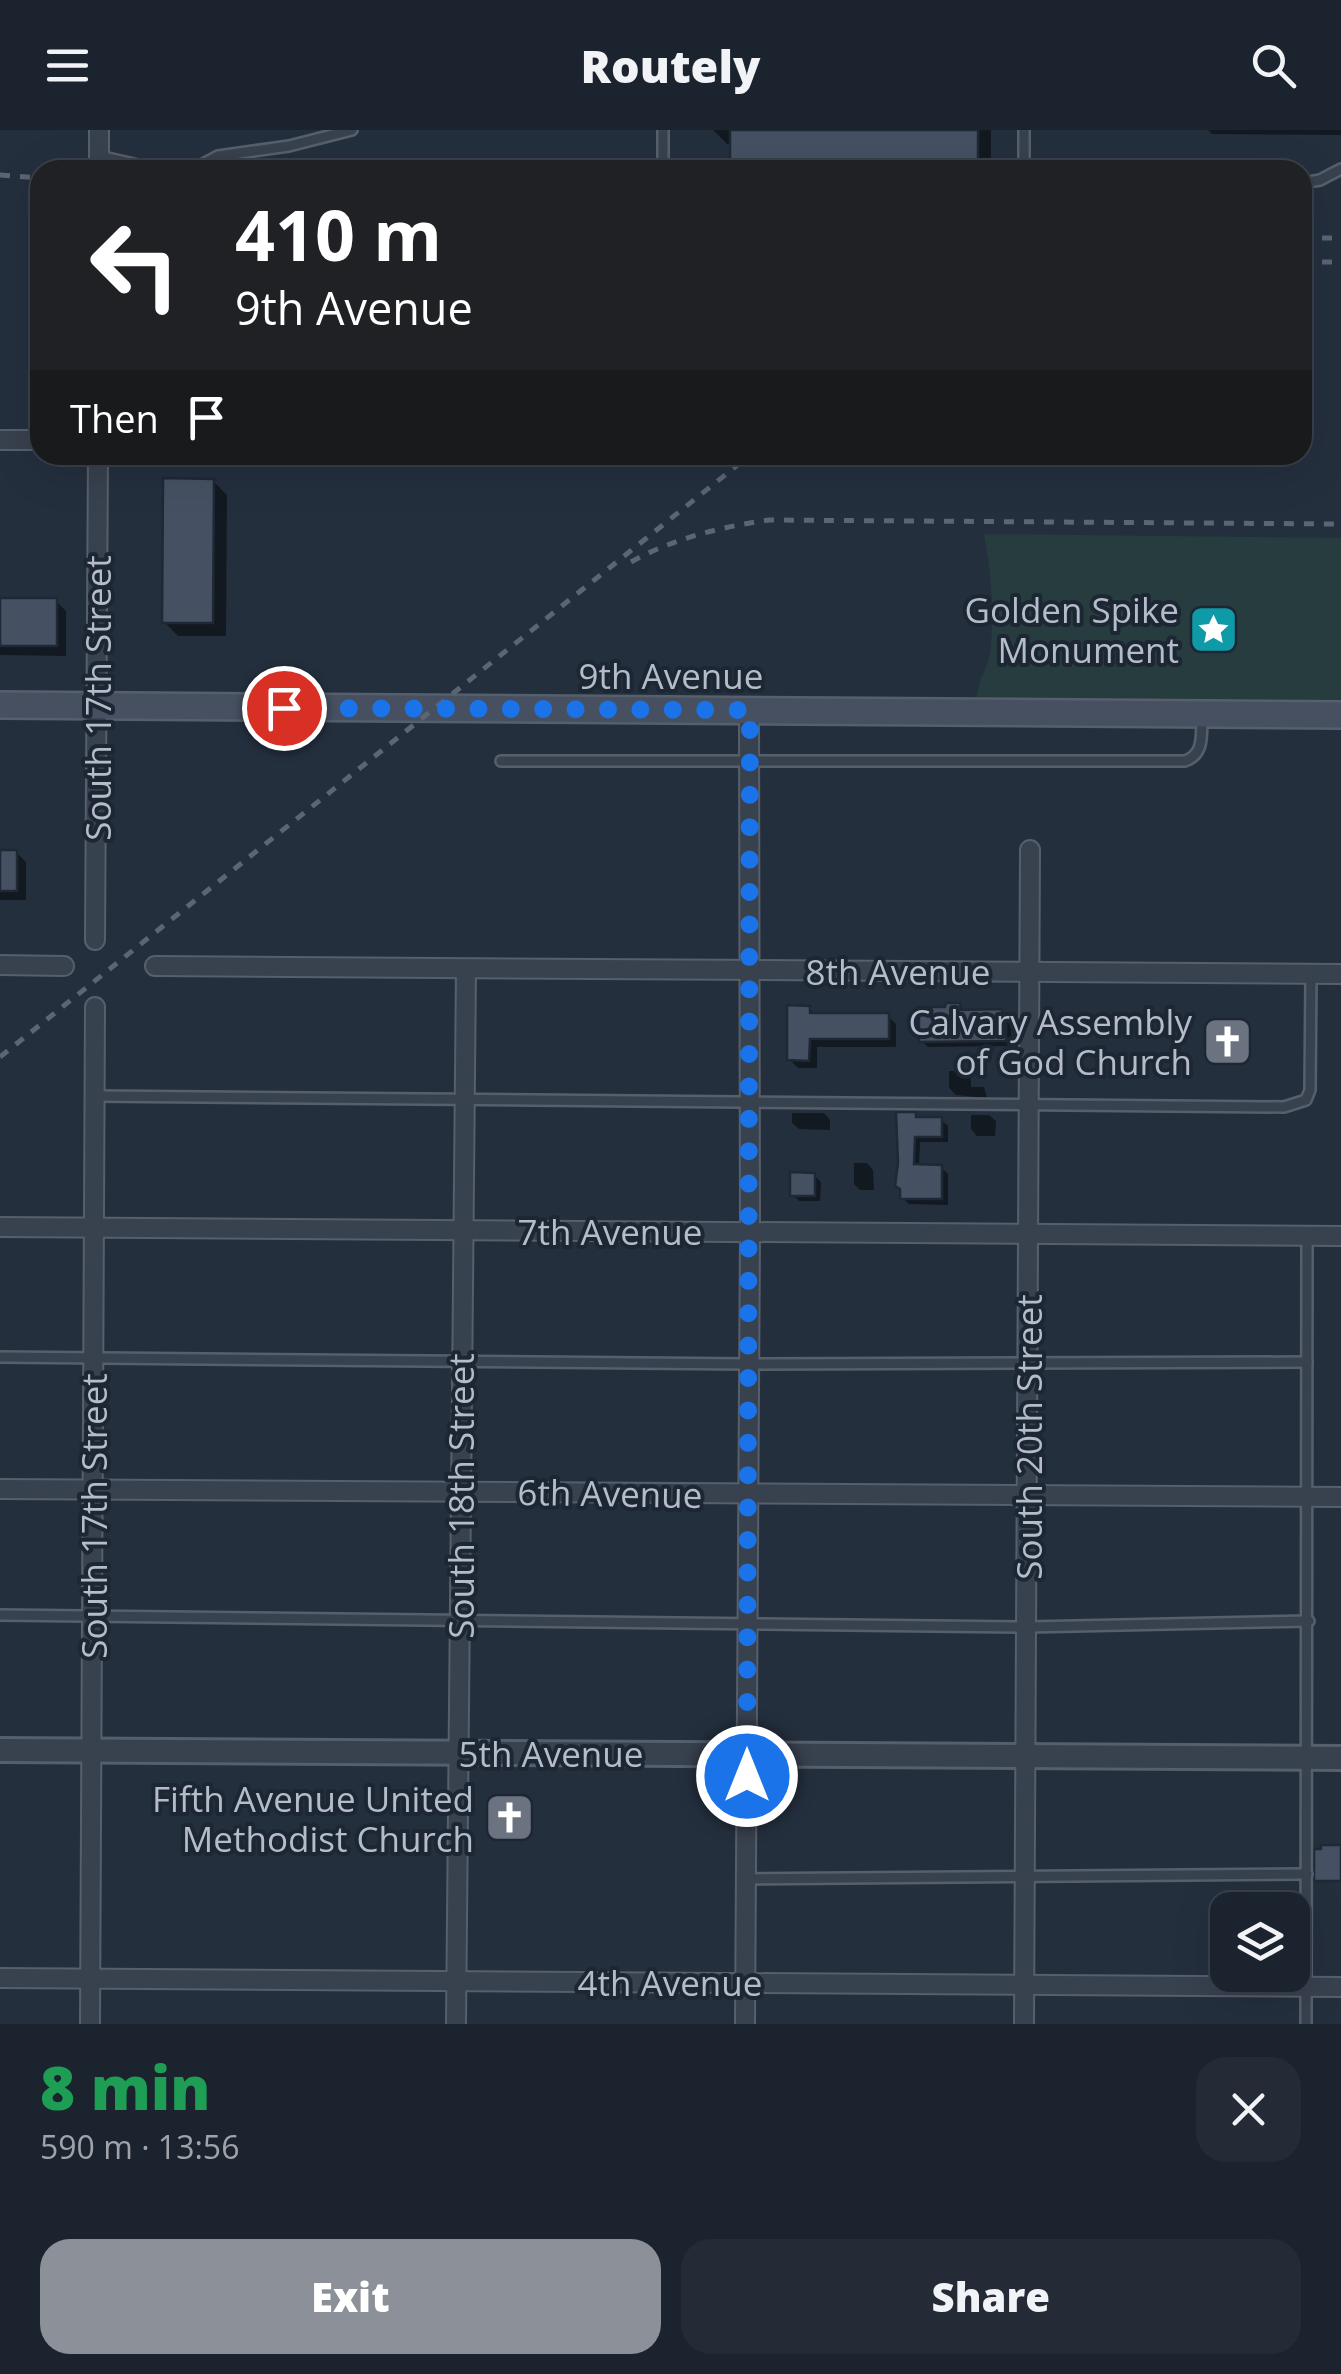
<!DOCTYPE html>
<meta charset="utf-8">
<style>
body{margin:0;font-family:"Open Sans",sans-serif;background:#242b36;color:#f1f3f6;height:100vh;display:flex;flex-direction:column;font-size:38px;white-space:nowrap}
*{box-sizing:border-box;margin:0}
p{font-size:32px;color:#a0a4aa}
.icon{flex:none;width:55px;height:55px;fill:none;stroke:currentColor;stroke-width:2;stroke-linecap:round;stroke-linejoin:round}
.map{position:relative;height:1894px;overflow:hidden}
.details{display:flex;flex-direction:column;background:#1b232e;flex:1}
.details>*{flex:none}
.guide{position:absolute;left:30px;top:30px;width:1282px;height:305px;border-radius:30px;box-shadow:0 10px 40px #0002,0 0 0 2px #39404a;background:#202124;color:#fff;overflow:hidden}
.fabs{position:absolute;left:1210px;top:1762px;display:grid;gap:20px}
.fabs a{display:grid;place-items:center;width:100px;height:100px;border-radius:20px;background:#1b232e;box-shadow:0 10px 40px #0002,0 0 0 2px #39404a;font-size:50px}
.pin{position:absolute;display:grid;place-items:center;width:85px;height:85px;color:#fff;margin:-42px;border:5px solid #fff;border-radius:50%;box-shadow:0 2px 10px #0007}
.me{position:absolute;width:110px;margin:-55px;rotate:0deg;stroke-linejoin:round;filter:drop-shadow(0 0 8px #0008)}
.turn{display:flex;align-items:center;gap:35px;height:210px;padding:0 40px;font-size:45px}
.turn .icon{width:130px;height:130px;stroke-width:2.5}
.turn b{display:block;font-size:70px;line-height:85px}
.then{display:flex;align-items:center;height:95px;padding:0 40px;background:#0003;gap:20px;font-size:38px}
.round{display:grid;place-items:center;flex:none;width:105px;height:105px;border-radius:30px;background:#242b36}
.headline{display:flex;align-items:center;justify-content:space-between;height:170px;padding:0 40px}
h1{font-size:60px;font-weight:800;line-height:75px;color:#1e9e55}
.button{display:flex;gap:20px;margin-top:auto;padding:20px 40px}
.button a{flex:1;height:115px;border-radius:30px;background:#8c9099;color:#fff;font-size:40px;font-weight:800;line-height:115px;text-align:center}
.button a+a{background:#242b36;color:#f1f3f6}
header{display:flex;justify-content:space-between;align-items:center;height:130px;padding:0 40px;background:#1b232e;font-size:45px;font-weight:800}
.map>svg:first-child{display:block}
.green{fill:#263c3f}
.shadow{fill:#0007}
.building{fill:#455162;stroke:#1f2835;stroke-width:2.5}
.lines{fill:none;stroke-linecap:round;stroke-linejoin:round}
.service-casing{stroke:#565f6c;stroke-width:14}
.minor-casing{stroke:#565f6c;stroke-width:22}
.tertiary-casing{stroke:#565f6c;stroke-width:28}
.secondary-casing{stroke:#565f6c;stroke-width:30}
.service{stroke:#38414e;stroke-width:9}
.minor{stroke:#38414e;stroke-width:18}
.tertiary{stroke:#38414e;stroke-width:22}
.secondary{stroke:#465061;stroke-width:25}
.rail{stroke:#5a6575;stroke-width:5;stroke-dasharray:10 10;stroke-linecap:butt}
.route{stroke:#1a73e8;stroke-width:18;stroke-dasharray:0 32.4}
.labels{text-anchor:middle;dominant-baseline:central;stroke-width:8;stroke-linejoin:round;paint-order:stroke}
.poi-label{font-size:35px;fill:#b4bcc9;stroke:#1d2633;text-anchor:end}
.street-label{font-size:35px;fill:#b4bcc9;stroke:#1d2633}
</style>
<header><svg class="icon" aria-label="menu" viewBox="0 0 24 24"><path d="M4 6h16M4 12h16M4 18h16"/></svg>Routely<svg class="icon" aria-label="search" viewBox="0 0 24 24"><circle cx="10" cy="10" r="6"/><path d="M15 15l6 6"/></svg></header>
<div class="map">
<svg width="1341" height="1894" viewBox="0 0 1341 1894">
<rect width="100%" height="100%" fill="#242f3e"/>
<path class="green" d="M984,404l357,4v165l-364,-4c1,-22 10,-28 13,-45 5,-40 1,-82 -6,-120z"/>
<g class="shadow">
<polygon points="713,0 991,0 991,40 732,40 733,14 727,14"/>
<polygon points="1208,0 1341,0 1341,5 1212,4"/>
<polygon points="213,351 227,365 226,506 178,506 164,492"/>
<polygon points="0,470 56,471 66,481 66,526 0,525"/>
<polygon points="0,722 16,722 26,732 26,770 0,770"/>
<polygon points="960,876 966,882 1001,882 1011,895 1012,916 928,917 921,911"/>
<polygon points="809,878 816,885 888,886 896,894 896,917 817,917 817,938 798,938 789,929"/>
<polygon points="949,941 964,941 971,947 971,957 984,957 987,968 956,965 949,958"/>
<polygon points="792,983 824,983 830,990 830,1000 799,999 792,993"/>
<polygon points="914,984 920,989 941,990 948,996 948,1012 920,1012 919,1037 941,1037 948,1044 948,1075 909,1074 902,1068"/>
<polygon points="971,985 989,985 996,991 995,1006 977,1006 971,999"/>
<polygon points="854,1033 867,1033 873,1040 874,1060 860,1060 854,1054"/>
<polygon points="814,1045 821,1052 820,1071 799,1071 792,1064"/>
</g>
<g class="building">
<rect x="730" y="0" width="248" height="40"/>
<polygon points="163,348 214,349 213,493 162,493"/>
<rect x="0" y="468" width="57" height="48"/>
<rect x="0" y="720" width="17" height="41"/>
<polygon points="946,873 960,873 961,880 1002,879 1002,886 1006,886 1006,911 919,912 919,877 945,877"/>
<polygon points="787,875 810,876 810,883 889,883 889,909 810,909 809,931 787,930"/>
<polygon points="896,982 916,982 916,987 942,987 942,1007 915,1007 914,1034 942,1035 942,1069 900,1069 900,1059 895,1056 898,1033"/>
<polygon points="790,1042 815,1043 815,1066 790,1066"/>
<polygon points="1321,1715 1341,1715 1341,1751 1314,1751 1314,1719 1321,1719"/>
</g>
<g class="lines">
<defs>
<g id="service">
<polyline points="663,0 663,40"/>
<polyline points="1024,0 1024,40"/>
<polyline points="99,26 160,40"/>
<polyline points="192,40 218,26 289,16 352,0"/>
<polyline points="1302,53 1320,50 1341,39"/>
<path d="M501,631h684c20,-7 16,-27 17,-45"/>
<polyline points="95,966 1284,977 1306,970 1310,960 1311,844"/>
<polyline points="0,1227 747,1234 1307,1232"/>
<polyline points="0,1485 1028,1497 1309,1491"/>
<polyline points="746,1749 1307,1744"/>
<polyline points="1306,1894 1307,1107"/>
</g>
<g id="minor">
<polyline points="99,0 99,40"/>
<polyline points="0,310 40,310"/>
<polyline points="95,810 98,325"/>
<polyline points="0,835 64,836"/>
<polyline points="155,836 1341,844"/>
<polyline points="0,1097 1341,1106"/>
<polyline points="0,1359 1341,1367"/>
<polyline points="0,1848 1341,1857"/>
<polyline points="90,1894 95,877"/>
<polyline points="456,1894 466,839"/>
<polyline points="745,1894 750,1103 749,581"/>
<polyline points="1024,1894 1030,720"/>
</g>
<polyline id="tertiary" points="0,1620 1341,1628"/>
<polyline id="secondary" points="0,575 1341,585"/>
</defs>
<use href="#service" class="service-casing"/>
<use href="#minor" class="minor-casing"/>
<use href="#tertiary" class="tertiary-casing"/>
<use href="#secondary" class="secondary-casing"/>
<use href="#service" class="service"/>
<use href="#minor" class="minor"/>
<use href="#tertiary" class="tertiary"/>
<use href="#secondary" class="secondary"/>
<g class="rail">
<polyline points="0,45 40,48"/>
<polyline points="1302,108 1341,108"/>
<polyline points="1302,132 1341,132"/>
<path d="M631,432c43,-24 90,-35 138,-42l572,4"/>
<polyline points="0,927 750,325"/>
</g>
</g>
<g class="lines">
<polyline class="route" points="284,578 750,580 747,1646"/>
</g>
<defs>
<symbol id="sight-square" viewBox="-11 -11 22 22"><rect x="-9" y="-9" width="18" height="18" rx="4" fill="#0f9aa8" stroke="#1d2633"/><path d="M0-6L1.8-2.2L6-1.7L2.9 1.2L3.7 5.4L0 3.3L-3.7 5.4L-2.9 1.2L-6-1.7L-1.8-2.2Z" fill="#fff"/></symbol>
<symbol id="church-square" viewBox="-11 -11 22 22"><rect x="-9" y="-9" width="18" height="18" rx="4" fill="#6b7280" stroke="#1d2633"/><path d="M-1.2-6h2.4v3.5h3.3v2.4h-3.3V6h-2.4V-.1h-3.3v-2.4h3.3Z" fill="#fff"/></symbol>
</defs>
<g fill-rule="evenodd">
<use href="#sight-square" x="1186" y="472" width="55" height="55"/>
<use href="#church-square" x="1200" y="884" width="55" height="55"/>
<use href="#church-square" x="482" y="1660" width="55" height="55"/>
</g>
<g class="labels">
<g class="poi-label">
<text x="1179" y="479">Golden Spike<tspan x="1179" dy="40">Monument</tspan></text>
<text x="1192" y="891">Calvary Assembly<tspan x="1192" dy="40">of God Church</tspan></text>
<text x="474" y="1668">Fifth Avenue United<tspan x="474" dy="40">Methodist Church</tspan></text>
</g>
<g class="street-label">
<text x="671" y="545">9th Avenue</text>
<text transform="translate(97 568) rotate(-90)">South 17th Street</text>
<text x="898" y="841">8th Avenue</text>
<text x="610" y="1101">7th Avenue</text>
<text transform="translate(1028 1307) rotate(-90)">South 20th Street</text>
<text transform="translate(610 1363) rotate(1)">6th Avenue</text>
<text transform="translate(460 1366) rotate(-90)">South 18th Street</text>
<text transform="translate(93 1386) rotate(-90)">South 17th Street</text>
<text x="551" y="1623">5th Avenue</text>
<text x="670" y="1852">4th Avenue</text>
</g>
</g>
</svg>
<div class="fabs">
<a><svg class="icon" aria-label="layers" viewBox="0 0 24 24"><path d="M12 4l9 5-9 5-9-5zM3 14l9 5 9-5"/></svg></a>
</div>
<div class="pin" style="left:284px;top:578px;background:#d93025"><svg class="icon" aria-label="arrive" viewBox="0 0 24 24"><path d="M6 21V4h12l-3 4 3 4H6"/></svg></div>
<svg class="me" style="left:747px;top:1646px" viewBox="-20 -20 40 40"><circle r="17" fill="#1a73e8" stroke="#fff" stroke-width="3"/><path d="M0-11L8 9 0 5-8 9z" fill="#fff"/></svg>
<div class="guide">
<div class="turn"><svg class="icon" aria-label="left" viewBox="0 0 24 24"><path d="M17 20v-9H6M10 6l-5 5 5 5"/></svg><div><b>410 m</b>9th Avenue</div></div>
<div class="then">Then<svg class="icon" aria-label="arrive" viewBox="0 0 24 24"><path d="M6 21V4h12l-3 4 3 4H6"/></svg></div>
</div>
</div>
<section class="details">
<div class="headline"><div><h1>8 min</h1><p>590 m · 13:56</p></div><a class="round"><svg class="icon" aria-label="close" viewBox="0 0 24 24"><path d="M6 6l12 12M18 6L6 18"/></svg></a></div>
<div class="button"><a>Exit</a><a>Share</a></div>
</section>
